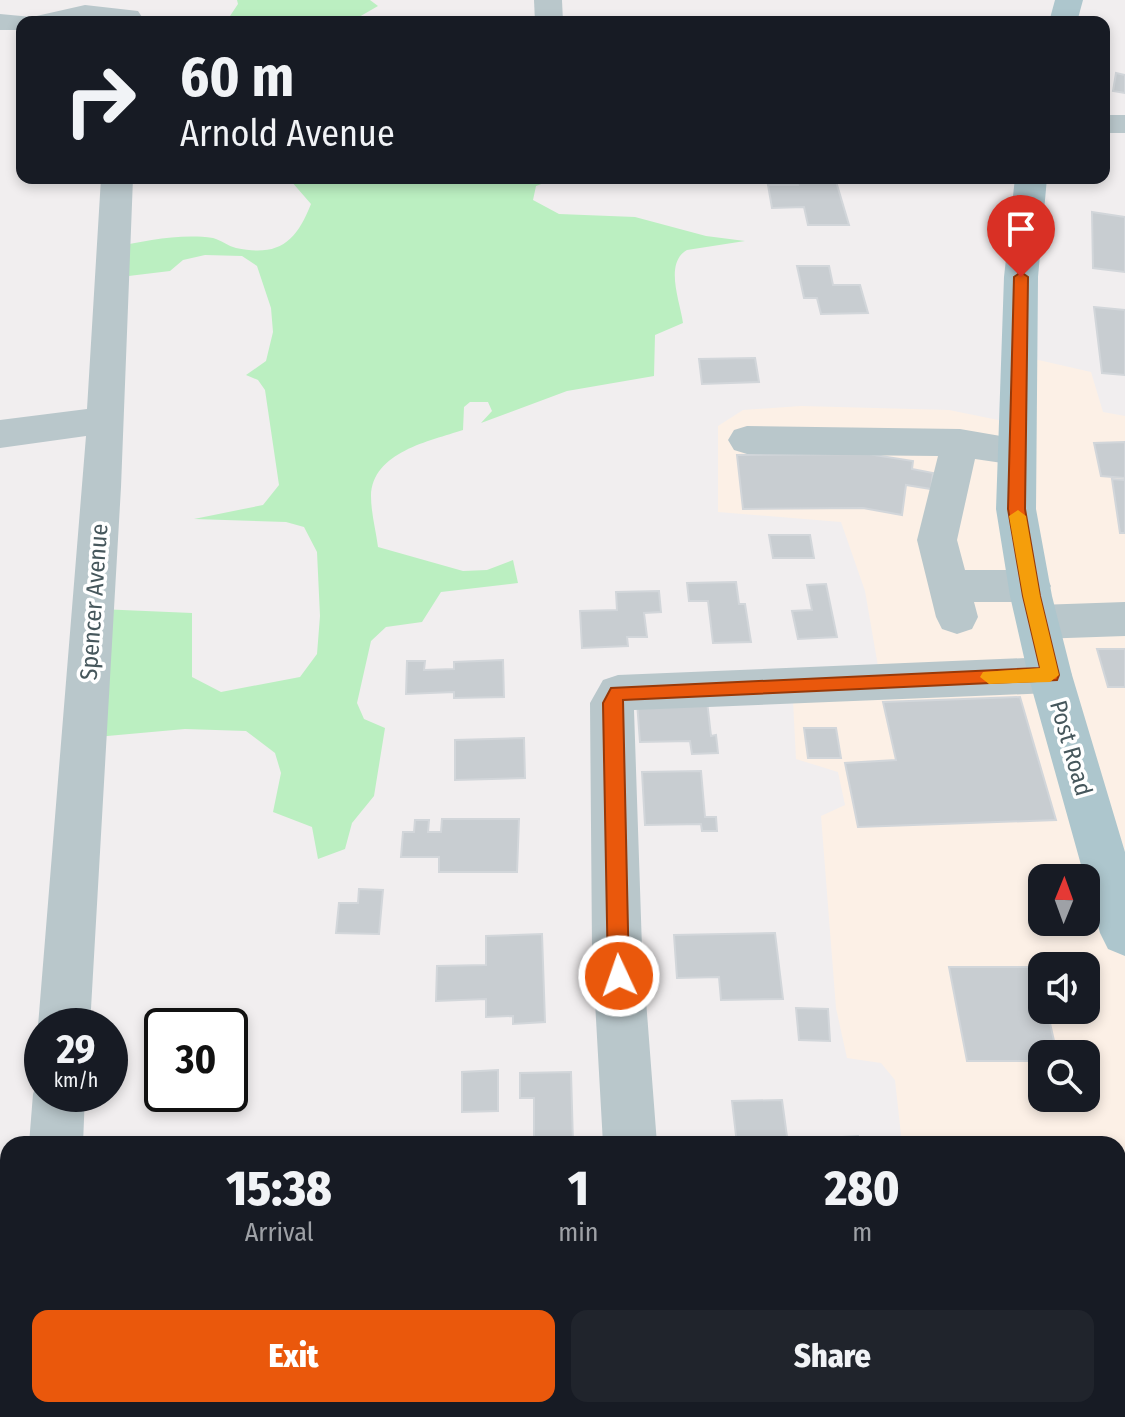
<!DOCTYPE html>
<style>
body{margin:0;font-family:"Fira Sans Condensed",sans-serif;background:#20242c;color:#f1f3f6;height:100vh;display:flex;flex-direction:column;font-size:30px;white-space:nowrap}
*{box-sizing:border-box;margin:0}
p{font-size:26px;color:#9ea1a6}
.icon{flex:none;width:44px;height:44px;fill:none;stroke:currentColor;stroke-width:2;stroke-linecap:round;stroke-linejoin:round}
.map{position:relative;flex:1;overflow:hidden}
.drawer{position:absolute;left:0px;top:1136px;width:1126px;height:282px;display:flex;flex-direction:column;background:#171b24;border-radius:24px 24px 0 0;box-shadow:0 4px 12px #0003}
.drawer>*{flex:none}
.banner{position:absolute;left:16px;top:16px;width:1094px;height:168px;border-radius:16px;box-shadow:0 4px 12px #0003;background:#171b24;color:#f1f3f6;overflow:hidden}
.needle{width:52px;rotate:1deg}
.fabs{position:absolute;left:1028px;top:864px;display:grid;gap:16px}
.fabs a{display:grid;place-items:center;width:72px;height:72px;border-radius:16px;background:#171b24;box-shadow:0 4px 12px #0003;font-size:40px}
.speed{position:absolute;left:24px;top:1008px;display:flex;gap:16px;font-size:40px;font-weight:700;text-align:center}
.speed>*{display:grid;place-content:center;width:104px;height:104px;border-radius:50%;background:#171b24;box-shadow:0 4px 12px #0003;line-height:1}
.speed small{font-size:20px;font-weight:400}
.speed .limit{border:4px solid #111;border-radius:12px;background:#fff;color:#111}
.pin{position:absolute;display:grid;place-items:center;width:68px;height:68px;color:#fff;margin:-82px -34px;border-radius:50% 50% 50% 0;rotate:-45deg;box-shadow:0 0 8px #0007}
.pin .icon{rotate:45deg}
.me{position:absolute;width:88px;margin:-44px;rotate:357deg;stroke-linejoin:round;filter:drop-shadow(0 0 6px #0008)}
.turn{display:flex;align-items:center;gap:28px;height:168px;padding:0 32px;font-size:36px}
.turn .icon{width:104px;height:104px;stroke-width:2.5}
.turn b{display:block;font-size:56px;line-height:68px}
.eta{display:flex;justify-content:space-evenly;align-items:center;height:136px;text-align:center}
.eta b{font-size:48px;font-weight:800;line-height:56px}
.primary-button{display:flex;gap:16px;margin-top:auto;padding:16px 32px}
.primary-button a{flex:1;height:92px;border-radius:16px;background:#ea580c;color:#fff;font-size:32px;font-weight:800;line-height:92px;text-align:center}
.primary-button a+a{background:#20242c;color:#f1f3f6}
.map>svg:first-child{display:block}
.commercial{fill:#fcf0e6;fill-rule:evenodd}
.green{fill:#bbefc1}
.building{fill:#c8cdd1;stroke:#d2d6da;stroke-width:2}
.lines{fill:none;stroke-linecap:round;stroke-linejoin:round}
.minor{fill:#b9c7cb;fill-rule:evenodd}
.major{fill:#adc6cd;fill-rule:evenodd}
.route{fill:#ea580c;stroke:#983908;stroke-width:2}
.slow{fill:#f59e0b}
.labels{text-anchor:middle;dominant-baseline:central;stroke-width:7;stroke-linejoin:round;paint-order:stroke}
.street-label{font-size:24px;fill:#46575c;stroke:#fff}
</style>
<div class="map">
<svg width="1125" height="1417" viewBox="0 0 1125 1417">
<rect width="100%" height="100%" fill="#f1eeef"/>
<path class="commercial" d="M1021,356l70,16 12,40 22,4v1001h-159l-1,-7h153v-266h-216l-7,-64 -14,-17 -34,-5 -11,-50 -15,-192 24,-11 -7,-33 -42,-13 -4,-78 87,-9 -14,-81 -24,-69 -123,-10v-86l25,-16 58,-4 148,4 64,13zM1042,878h44v44h-44zM1042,966h44v44h-44zM1042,1054h44v44h-44z"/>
<g class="green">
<polygon points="237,0 370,0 378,6 359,17 360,22 214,22 228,19 238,4"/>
<path d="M283,178h274l-21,8 -3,14 26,14 76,3 71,19 39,5 -58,9c-23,13 -7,51 -4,73l-28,12 -1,41 -87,15 -86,32 11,-12 -4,-9h-18l-6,5 -1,23c-33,11 -91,22 -92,66 0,17 5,35 7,51l85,24 24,-1 26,-10 5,23 -77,9 -19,30 -36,5 -15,14 -14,62 7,16 21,9 -11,68 -22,27 -7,26 -27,10 -6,-32 -39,-15 8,-39 -6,-20 -29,-22 -61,-2 -100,9 14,-129 93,4v64l29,15 79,-15 17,-23 3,-38 -3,-64 -13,-25 -18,-5 -92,-3 69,-14 16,-20 -14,-95 -7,-10 -12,-5 20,-14 7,-29 -2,-24 -14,-42 -15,-10 -37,-1 -22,5 -13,11 -58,7 1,-31c32,-6 68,-14 100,-9 8,2 15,8 23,10 43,9 60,-6 75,-44l-20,-23z"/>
</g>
<g class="building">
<polygon points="1116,73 1125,75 1125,93 1113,91"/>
<polygon points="796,178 835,178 849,225 808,225 804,207 772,208 768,185 798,185"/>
<polygon points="1092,212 1125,217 1125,272 1093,268"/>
<polygon points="797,266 829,266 833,285 860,285 868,313 821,314 817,298 804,298"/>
<polygon points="1094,307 1125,310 1125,375 1102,373"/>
<polygon points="755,358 759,382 702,384 699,359"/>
<polygon points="1125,442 1125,478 1101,476 1094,443"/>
<polygon points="868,454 913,461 912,469 933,473 931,489 906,485 902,515 863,508 743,509 737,455"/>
<polygon points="1112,479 1125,480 1125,533 1120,533"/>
<polygon points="769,535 810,535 814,558 773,558"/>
<polygon points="736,582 739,604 745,604 751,642 713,643 708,601 689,601 687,583"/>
<polygon points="826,584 837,637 798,639 792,611 812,610 807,585"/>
<polygon points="659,591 661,612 644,613 647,637 627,637 628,646 582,648 580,611 617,610 616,592"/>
<polygon points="1097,649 1125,649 1125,687 1108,687"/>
<polygon points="503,660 504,697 454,698 454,692 406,694 407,661 425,661 424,670 454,669 454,662"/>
<polygon points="1020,697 1056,820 858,827 845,763 896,760 883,702"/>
<polygon points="707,701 711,736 716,735 718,753 692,754 690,741 640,742 637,702"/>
<polygon points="804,728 836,728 841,758 808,758"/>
<polygon points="524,738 525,778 455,780 455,740"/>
<polygon points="701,771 705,817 716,817 717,831 702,831 701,824 645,825 642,772"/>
<polygon points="442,819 519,819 517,872 439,872 439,857 401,857 403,832 414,832 415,820 429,820 428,832 441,832"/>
<polygon points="359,889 383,890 379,934 336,933 339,903 358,903"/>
<polygon points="775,933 783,999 721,1000 719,977 677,978 674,935"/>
<polygon points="542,934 545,1022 513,1024 513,1016 486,1017 486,999 436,1001 437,966 486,965 486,936"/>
<polygon points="949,967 1038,967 1042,986 1042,1010 1047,1010 1057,1054 1042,1054 1042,1061 967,1061"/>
<polygon points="796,1008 828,1009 830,1041 799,1040"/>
<polygon points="498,1070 498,1111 462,1112 462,1072"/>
<polygon points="571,1072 573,1144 534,1144 534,1098 520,1098 520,1073"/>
<polygon points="782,1100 788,1144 737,1144 732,1101"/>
<polygon points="858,1136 859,1144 827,1144 826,1138"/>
</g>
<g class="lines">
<g class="minor">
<polygon points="534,0 562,0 563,22 535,22"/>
<polygon points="85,5 138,11 142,17 139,22 22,22 22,30 0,30 0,14 32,17"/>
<rect x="1104" y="115" width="21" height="18"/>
<polygon points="101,178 133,178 121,487 90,1026 42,1026 42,1035 38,1026 86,436 0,448 0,420 87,409"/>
<polygon points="747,426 960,429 1029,441 1035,451 1029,461 1016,465 975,459 957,540 965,570 1030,570 1045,575 1051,586 1045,597 1030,602 974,602 978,617 972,629 957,634 942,629 936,617 917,540 938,456 747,454 734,450 728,440 734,430"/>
<polygon points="1125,602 1125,636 1038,639 1023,634 1017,622 1023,610 1038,605"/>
<polygon points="1050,657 1065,662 1072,675 1065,688 1050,693 634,710 642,948 657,1144 603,1144 592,948 590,703 603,680 618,675"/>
<polygon points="40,1075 42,1094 85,1094 83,1144 29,1144 33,1094"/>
<rect x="617" y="1410" width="60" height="7"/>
</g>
<g class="major">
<polygon points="1055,0 1083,0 1077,22 1049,22"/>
<polygon points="1015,178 1047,178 1038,277 1036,509 1052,596 1072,675 1125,852 1125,956 1108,949 1100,933 1028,675 1010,596 996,509 1004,277"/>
<polygon points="1125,1291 1125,1349 1118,1350 1118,1292"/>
<rect x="0" y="1330" width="8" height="60"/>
</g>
</g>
<polygon class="route" points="1021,272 1028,277 1025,509 1040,596 1059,675 1057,680 623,700 629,976 626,983 619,986 611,983 608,976 603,703 611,688 1040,668 1023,596 1008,509 1014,277"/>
<polygon class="slow" points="1018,510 1026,516 1040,596 1059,675 1050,682 989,684 980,677 983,672 1040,668 1023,596 1009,516"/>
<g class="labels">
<g class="street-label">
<text transform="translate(94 602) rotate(-86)">Spencer Avenue</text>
<text transform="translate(1071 748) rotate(74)">Post Road</text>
</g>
</g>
</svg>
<div class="fabs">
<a><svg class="needle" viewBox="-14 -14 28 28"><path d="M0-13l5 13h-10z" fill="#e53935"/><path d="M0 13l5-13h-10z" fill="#9ea1a6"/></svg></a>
<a><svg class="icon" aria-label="sound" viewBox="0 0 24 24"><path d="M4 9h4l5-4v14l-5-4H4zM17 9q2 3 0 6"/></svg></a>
<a><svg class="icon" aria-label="search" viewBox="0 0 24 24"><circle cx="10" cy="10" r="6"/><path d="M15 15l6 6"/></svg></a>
</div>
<div class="speed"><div>29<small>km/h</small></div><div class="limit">30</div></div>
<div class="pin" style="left:1021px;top:277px;background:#d93025"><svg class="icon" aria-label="arrive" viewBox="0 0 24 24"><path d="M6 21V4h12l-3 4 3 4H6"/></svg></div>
<svg class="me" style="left:619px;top:976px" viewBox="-20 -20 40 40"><circle r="17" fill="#ea580c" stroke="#fff" stroke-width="3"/><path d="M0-11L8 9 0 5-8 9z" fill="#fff"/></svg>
<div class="banner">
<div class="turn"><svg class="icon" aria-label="right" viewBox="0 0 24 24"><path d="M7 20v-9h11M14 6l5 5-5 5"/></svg><div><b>60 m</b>Arnold Avenue</div></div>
</div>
<section class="drawer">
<div class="eta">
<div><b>15:38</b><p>Arrival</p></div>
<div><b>1</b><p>min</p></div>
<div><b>280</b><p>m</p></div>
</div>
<div class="primary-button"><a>Exit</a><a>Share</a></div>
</section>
</div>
